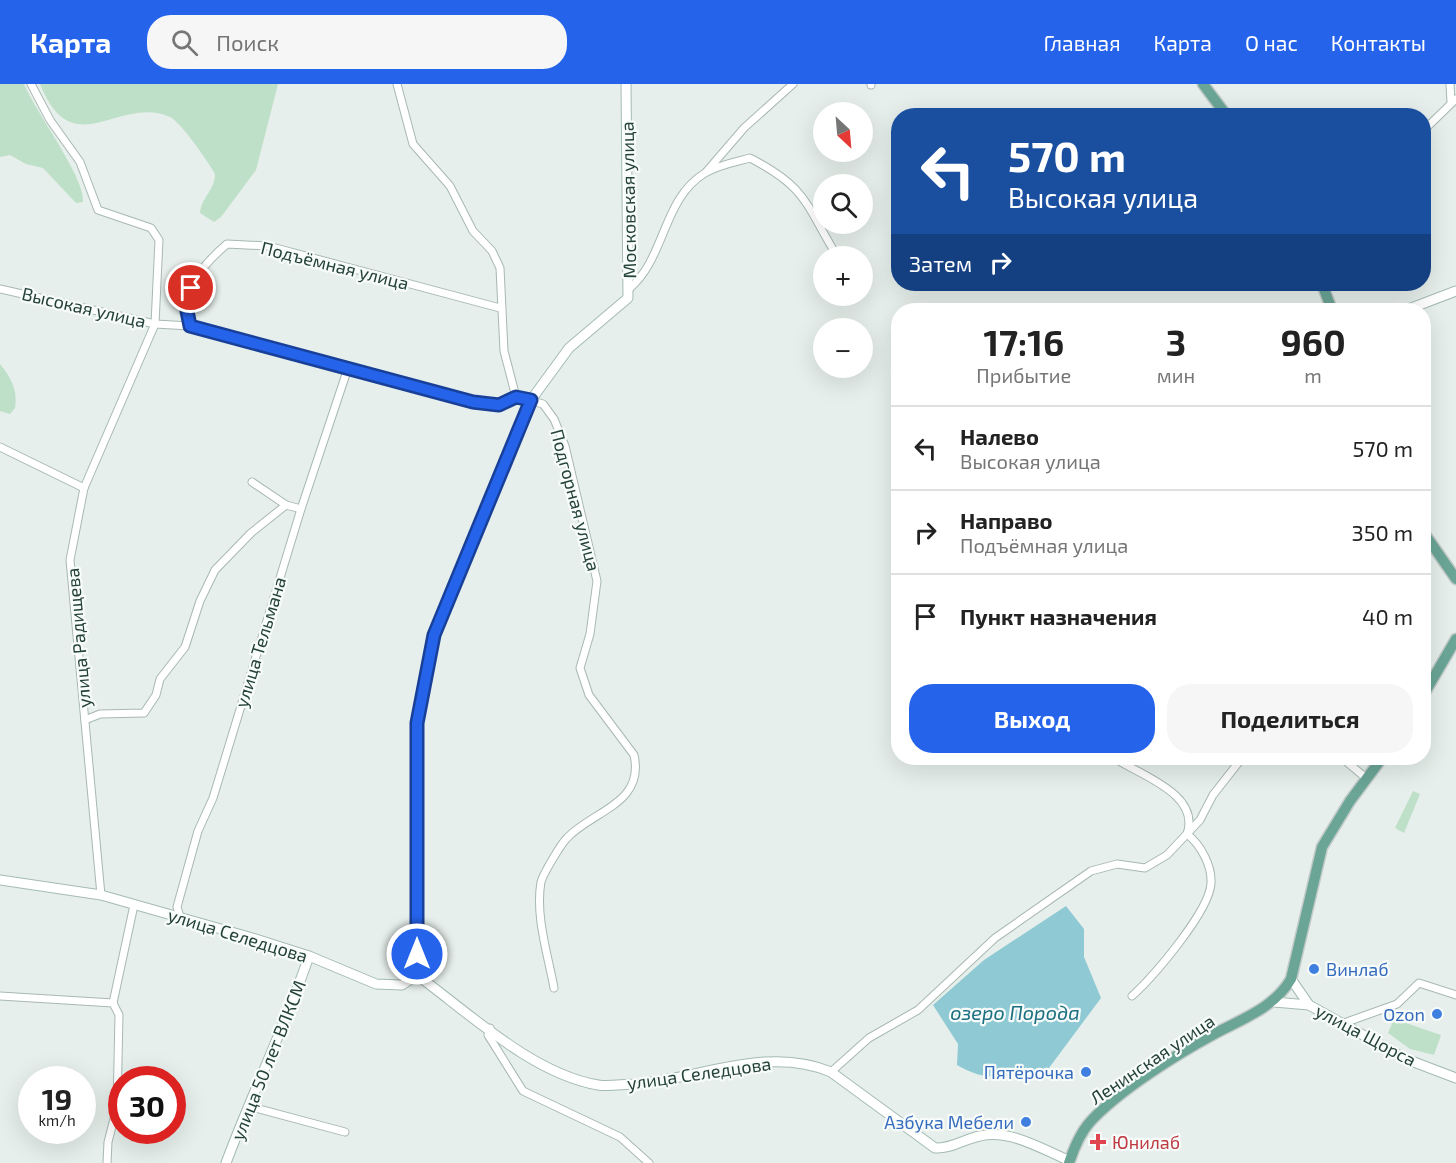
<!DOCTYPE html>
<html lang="ru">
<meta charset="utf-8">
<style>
body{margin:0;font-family:"Exo 2",sans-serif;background:#f6f6f6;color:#222;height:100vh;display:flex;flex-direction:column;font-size:22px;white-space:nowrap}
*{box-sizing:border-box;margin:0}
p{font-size:20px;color:#767676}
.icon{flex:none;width:33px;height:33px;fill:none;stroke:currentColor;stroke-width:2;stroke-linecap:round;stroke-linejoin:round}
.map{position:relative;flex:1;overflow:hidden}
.side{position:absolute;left:891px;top:219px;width:540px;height:462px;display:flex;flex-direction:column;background:#fff;border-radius:24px;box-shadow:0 6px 24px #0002}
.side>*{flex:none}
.hud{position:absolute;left:891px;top:24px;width:540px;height:183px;border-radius:24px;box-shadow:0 6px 24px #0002;background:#1a4fa0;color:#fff;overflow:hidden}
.needle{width:39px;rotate:154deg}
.tools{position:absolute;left:813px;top:18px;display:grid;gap:12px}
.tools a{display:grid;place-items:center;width:60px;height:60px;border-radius:50%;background:#fff;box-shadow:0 6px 24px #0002;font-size:30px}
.speed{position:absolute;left:18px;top:982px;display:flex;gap:12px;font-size:30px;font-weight:700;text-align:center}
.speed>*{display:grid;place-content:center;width:78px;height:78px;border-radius:50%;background:#fff;box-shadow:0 6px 24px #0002;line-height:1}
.speed small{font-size:15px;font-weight:400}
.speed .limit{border:9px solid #d22;background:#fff;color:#111}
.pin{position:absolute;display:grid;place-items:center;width:51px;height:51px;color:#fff;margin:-26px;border:3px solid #fff;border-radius:50%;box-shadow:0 2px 6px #0007}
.me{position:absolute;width:66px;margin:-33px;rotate:0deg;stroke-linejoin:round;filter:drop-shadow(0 0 4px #0008)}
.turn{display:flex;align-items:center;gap:21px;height:126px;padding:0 18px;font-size:27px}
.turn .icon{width:78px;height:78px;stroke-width:2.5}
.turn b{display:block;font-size:42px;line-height:51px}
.then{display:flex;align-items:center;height:57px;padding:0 18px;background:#0003;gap:12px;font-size:22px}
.eta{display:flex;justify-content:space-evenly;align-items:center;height:102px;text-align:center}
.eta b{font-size:36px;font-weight:700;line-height:42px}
.action{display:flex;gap:12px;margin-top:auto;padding:12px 18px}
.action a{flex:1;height:69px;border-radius:24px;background:#2563eb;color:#fff;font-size:24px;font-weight:700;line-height:69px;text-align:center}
.action a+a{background:#f6f6f6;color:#222}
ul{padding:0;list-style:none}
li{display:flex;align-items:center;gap:18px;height:84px;padding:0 18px;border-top:2px solid #e0e0e0}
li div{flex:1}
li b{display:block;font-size:22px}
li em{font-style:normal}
header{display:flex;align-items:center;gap:36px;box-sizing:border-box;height:84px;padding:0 30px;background:#2563eb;color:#fff}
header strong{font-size:28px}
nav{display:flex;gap:33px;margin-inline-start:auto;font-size:21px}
.search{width:420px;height:54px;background:#f6f6f6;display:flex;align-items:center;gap:15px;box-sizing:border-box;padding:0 21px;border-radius:24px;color:#767676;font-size:22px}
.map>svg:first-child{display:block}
.green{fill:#bfe0c8}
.water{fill:#8ec9d4}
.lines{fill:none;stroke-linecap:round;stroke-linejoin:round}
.street-casing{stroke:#a8b8b2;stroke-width:9}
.secondary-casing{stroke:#a4bbb3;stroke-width:11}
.primary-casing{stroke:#c2cac8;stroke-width:13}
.street{stroke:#fff;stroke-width:7}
.secondary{stroke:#fff;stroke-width:9}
.primary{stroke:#6aa596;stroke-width:10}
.route-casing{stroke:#184099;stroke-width:15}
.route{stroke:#2563eb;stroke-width:10}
.shop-dot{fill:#3f7fe0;stroke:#f7fbf9;stroke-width:2}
.health-dot{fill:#e0444e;stroke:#f7fbf9;stroke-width:2}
.labels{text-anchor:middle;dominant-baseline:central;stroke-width:4.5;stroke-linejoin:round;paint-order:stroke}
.street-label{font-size:18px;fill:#24423a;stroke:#f7fbf9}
.shop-label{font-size:18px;fill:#366cbe;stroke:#f7fbf9;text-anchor:end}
.health-label{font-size:18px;fill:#be3a42;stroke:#f7fbf9;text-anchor:start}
.water-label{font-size:20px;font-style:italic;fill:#1c6f80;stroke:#f7fbf9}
</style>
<header>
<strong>Карта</strong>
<div class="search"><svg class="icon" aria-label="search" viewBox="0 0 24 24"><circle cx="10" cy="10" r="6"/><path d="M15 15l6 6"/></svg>Поиск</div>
<nav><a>Главная</a><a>Карта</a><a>О нас</a><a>Контакты</a></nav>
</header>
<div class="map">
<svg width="1456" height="1079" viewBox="0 0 1456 1079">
<rect width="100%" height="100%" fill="#e6efeb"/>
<g class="green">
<path d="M0,0h24c11,27 62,95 59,118l-7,1 -33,-35 -17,-4 -16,-9 -10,2z"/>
<path d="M40,0h238l-22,86 -35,47 -7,5 -14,-9c1,-15 15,-23 15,-39 -6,-11 -34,-52 -45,-57 -51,-23 -97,49 -130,-33z"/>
<path d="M0,280c11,13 18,27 15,44l-5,6 -10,-3z"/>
<polygon points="1413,707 1420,710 1404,749 1395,744"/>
<polygon points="1394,935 1441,951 1434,971 1410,965 1388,949"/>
</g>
<path class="water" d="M1066,822l18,23v28l17,41 -55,74c-37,0 -54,14 -89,-7l1,-21 -25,-39 51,-45z"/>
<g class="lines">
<defs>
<g id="street">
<polyline points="31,0 50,36 80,78 98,126 151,144 159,156 155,240 84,404 70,476 101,811"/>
<path d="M397,0l16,60 37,42 23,45 19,20 8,17 4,83 12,46 27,7 11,15 11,27 32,135 -7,53 -10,34 9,27 45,60c11,49 -42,56 -67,83 -6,6 -24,36 -26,44 -6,34 7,73 13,106"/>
<polyline points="1450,0 1451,18"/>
<polyline points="871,1 871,0"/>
<polyline points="1360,31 1361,32"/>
<polyline points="1424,46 1456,15"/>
<polyline points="707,87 744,44 793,0"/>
<polyline points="0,205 155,240 190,242 473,318 499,321 516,313"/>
<path d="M629,205c37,-31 33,-90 76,-116 13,-8 30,-11 45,-15 58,30 55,46 87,98"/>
<path d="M190,242c-7,-38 9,-58 37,-82l41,2 232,62"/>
<polyline points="0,363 84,404"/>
<polyline points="252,398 286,421 301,425"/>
<polyline points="85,636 100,630 144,629 156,611 160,595 185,563 200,517 215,486 251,449 286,421"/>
<path d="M1114,674c26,17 87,36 73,76 14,11 25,32 24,49 -1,28 -58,94 -79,113"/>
<polyline points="1342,674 1366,694"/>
<polyline points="180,833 177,823 198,747 213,714 301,425 348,284"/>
<polyline points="417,891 417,639 434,551 531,316"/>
<polyline points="0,912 113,919"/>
<polyline points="113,919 134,821"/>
<polyline points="1344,939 1397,920 1419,899 1456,911"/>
<polyline points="490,944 488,951 523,1007 620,1053 649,1079"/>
<polyline points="831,988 869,954 918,926 995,854 1091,787 1117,780 1145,784 1167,771 1200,736 1213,711 1242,674"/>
<polyline points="248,1022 345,1048"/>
<polyline points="107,1079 108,1058 117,1023 119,931 113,919"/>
</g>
<g id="secondary">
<polyline points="1406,226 1456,207"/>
<polyline points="531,316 569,264 628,214 626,0"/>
<path d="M0,796l101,15 148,42 60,19 67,28 26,1 15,-10c53,39 116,99 181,110 11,2 25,-1 36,-1 66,-5 133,-39 197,-12l104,76c16,1 29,-9 45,-12 30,-7 62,13 90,25"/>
<polyline points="1291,895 1309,921"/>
<polyline points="1274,918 1309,921 1406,975 1456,994"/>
<path d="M226,1079c26,-70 59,-136 83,-207"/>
</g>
<g id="primary">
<polyline points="1203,0 1227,32"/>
<polyline points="1322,200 1332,226"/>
<polyline points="1424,449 1456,495"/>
<polyline points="1424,610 1456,555"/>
<path d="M1069,1079c4,-12 12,-31 21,-41 28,-31 87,-68 124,-88 28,-15 60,-26 77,-55l31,-132 28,-46 32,-43"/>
</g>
</defs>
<use href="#street" class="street-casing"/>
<use href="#secondary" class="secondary-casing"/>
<use href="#primary" class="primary-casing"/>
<use href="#street" class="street"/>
<use href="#secondary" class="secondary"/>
<use href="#primary" class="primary"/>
</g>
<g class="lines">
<defs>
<polyline id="route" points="191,204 187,227 190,242 473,318 499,321 516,313 531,316 434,551 417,639 417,870"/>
</defs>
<use href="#route" class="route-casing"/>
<use href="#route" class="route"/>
</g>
<g class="shop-dot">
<circle cx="1314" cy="885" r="6"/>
<circle cx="1437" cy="930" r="6"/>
<circle cx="1086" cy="988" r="6"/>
<circle cx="1026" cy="1038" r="6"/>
</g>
<path class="health-dot" d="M1095 1049h6v6h6v6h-6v6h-6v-6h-6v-6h6z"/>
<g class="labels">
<g class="street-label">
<text transform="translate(628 116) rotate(-91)">Московская улица</text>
<text transform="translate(335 181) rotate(14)">Подъёмная улица</text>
<text transform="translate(84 223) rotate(13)">Высокая улица</text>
<text transform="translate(576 416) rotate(75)">Подгорная улица</text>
<text transform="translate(78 554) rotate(-95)">улица Радищева</text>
<text transform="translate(260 558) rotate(-73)">улица Тельмана</text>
<text transform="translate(238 851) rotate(17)">улица Селедцова</text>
<text transform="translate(1366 951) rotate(28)">улица Щорса</text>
<text transform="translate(1152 975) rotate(-34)">Ленинская улица</text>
<text transform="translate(268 976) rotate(-68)">улица 50 лет ВЛКСМ</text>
<text transform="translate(699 989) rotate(-8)">улица Селедцова</text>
</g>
<g class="shop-label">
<text x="1326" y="885" text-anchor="start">Винлаб</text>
<text x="1425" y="930">Ozon</text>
<text x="1074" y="988">Пятёрочка</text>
<text x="1014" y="1038">Азбука Мебели</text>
</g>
<g class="health-label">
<text x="1112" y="1058">Юнилаб</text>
</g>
<g class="water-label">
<text x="1015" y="928">озеро Порода</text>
</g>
</g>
</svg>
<div class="tools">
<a><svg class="needle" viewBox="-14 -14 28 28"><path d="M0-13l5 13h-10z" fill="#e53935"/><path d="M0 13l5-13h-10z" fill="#767676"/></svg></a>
<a><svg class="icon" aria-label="search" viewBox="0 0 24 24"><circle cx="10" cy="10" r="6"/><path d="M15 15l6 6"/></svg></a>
<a>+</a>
<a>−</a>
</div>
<div class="speed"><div>19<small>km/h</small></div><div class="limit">30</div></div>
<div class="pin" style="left:191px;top:204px;background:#d93025"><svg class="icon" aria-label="arrive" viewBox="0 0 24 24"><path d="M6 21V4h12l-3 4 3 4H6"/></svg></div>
<svg class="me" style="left:417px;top:870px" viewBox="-20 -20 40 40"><circle r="17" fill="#2563eb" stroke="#fff" stroke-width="3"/><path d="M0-11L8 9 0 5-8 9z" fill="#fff"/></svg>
<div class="hud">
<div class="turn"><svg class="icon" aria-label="left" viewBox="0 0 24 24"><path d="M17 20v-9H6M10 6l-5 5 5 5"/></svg><div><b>570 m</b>Высокая улица</div></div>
<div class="then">Затем<svg class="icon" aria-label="right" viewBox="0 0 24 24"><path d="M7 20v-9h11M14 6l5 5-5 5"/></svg></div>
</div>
<section class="side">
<div class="eta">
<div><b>17:16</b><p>Прибытие</p></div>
<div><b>3</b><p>мин</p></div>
<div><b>960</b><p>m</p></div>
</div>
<ul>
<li><svg class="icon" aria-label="left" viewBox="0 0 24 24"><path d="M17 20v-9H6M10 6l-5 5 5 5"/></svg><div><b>Налево</b><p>Высокая улица</p></div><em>570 m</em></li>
<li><svg class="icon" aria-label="right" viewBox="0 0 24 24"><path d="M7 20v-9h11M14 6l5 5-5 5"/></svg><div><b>Направо</b><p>Подъёмная улица</p></div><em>350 m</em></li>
<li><svg class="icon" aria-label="arrive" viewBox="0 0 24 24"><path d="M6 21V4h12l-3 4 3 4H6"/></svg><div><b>Пункт назначения</b></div><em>40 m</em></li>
</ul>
<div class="action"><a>Выход</a><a>Поделиться</a></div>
</section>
</div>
